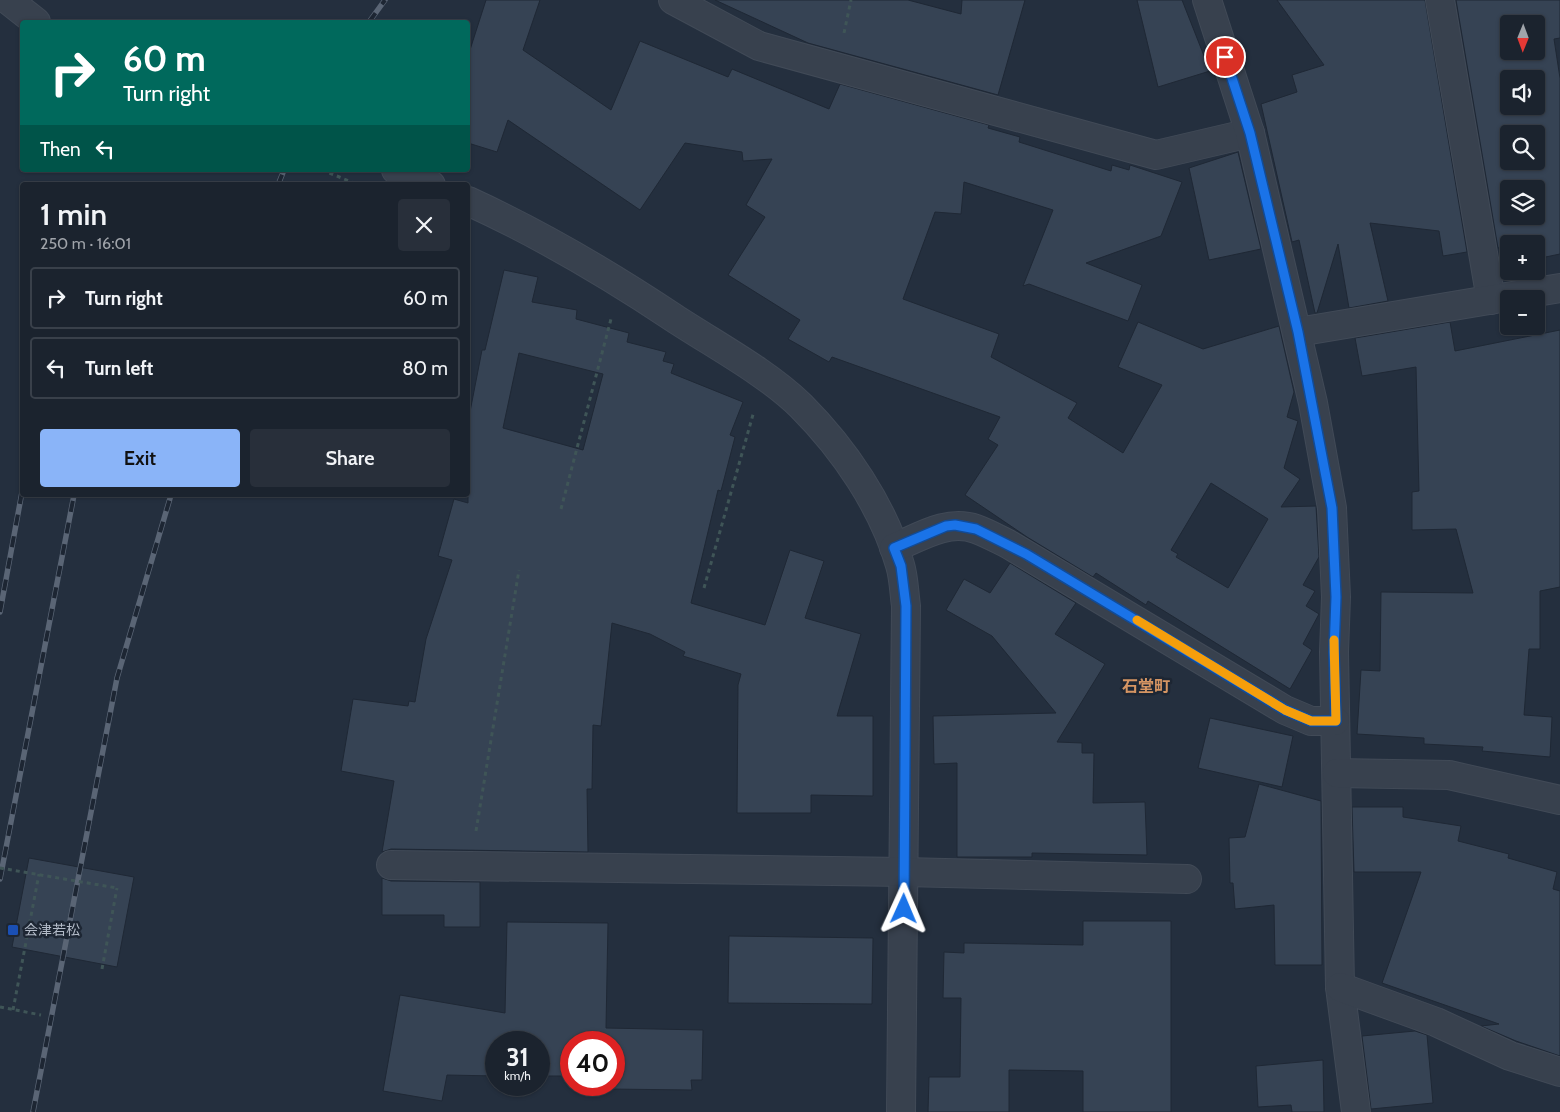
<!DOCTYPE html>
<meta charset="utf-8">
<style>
body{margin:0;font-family:Cabin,"Noto Sans JP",sans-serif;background:#282f3a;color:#f1f3f6;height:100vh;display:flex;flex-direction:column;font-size:19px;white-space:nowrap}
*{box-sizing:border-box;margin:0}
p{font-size:16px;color:#a0a4aa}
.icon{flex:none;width:28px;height:28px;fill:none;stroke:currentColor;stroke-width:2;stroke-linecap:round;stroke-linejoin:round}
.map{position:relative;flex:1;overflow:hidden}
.drawer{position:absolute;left:20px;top:182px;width:450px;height:315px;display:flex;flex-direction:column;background:#1b232e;border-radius:5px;box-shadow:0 1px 4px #0004,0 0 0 1px #39404a}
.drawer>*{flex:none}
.banner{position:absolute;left:20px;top:20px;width:450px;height:152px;border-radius:5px;box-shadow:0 1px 4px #0004,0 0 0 1px #39404a;background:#00695c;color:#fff;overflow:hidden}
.needle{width:32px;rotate:181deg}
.controls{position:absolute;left:1500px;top:15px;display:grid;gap:10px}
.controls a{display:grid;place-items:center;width:45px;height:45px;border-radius:5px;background:#1b232e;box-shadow:0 1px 4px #0004,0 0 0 1px #39404a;font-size:25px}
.speed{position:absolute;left:485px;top:1031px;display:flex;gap:10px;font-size:25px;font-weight:700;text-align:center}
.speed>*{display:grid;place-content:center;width:65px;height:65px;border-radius:50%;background:#1b232e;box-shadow:0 1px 4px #0004,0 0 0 1px #39404a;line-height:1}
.speed small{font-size:12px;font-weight:400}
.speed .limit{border:8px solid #d22;background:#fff;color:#111}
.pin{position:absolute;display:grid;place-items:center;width:42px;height:42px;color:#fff;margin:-21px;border:2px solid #fff;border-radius:50%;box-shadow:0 1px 5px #0007}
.me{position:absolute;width:55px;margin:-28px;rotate:1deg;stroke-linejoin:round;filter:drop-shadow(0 0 4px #0008)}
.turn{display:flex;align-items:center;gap:18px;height:105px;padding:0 20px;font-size:22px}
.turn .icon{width:65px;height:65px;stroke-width:2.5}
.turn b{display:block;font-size:35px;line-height:42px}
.then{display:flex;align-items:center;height:48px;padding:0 20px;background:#0003;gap:10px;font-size:19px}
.round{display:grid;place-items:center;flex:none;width:52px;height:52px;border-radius:5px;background:#282f3a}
.overview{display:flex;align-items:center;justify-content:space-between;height:85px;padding:0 20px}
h1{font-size:30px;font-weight:600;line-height:38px}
.primary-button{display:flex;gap:10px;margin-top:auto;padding:10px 20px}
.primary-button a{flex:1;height:58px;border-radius:5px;background:#8ab4f8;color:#111;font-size:20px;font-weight:600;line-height:58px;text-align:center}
.primary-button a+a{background:#282f3a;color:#f1f3f6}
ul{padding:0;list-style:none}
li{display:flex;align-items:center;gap:15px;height:62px;margin:0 10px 8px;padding:0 10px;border:2px solid #39404a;border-radius:5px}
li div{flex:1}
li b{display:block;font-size:19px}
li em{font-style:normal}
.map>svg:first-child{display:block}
.building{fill:#364354;stroke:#1f2835;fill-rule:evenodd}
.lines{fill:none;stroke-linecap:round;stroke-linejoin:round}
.minor-casing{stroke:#414a57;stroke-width:30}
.path{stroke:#3f5557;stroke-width:3;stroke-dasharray:4 4;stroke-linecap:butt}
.minor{stroke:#38414e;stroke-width:28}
.rail-casing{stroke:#5a6575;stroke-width:5.5}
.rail{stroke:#1d2633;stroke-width:4;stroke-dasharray:11;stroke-linecap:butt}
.path-bridge{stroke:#3f5557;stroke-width:3;stroke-dasharray:4 4;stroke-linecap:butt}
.route-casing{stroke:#114b97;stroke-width:12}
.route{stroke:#1a73e8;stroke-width:9}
.slow{stroke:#f59e0b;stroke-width:9}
.transit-dot{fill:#1a4fb4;stroke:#1d2633;stroke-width:2}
.labels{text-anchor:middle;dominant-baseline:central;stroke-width:5;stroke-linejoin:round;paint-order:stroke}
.poi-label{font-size:14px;fill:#b4bcc9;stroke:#1d2633;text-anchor:start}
.quarter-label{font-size:16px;font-weight:bold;fill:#d59563;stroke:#1d2633}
</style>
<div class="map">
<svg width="1560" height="1112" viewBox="0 0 1560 1112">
<rect width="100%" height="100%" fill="#242f3e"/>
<g class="building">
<path d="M486,0h54l-17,50 88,60 29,-69 88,36 4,-8 97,40 11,-25 149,41 -1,3 32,9 -1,5 92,29 1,-6 17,5 1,-5 52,17 -21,54 -75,27 56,22 -14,36 -99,-37 -6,2 30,-76 -89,-28 -3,32 -26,-2 -32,87 96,35 -8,23 86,46 -9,15 55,35 39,-68 -44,-18 20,-45 65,27 76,-23 15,66 -7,25 11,4 -14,47 16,11 -19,28 35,-1 3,51 -16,28 12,6 -9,15 13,8 -16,30 9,6 -22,39 -142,-88 -2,4 -50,-32 -3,4 -66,-40 -62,-42 33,-50 -10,-6 12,-22 -168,-60 -3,5 -41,-23 12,-19 -72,-45 37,-58 -19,-12 26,-46 -29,2 -1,-9 -57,-9 -45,67 -132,-90 -11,32 -29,-9v-87zM1211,483l57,36 -40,69 -52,-31 2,-3 -7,-4z"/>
<polygon points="715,0 908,0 961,14 962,0 1025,0 998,95 808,43"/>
<polygon points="1137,0 1182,0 1210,71 1158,87"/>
<polygon points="1277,0 1425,0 1467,252 1443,256 1439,231 1370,223 1388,301 1349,308 1338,244 1317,313 1315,313 1299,240 1292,242 1261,104 1297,92 1292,75 1324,65"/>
<path d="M1456,0h104v38l-6,1 6,39v176l-24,5v-15h-27v17l-3,-14 -8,1zM1509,24h27v27h-27zM1509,79h27v27h-27zM1509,134h27v27h-27zM1509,189h27v27h-27z"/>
<polygon points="1238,152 1261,249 1209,260 1189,168"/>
<path d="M504,270l34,7 -6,25 45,8 -1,9 53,14 -2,9 39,10 -3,9 11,3 -3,9 72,29 -13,33 5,2 -14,54 -3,-1 -27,113 74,22 25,-75 34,11 -19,57 56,16 -24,82h36v80l-62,-1v18h-74l1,-128 3,-11 -58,-18 2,-4 -35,-18 -38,-11 -11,103 -8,-1 -1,64h-5l1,63 -197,-3 -9,3 12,-71 -53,-10 12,-72 55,7 1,-5 6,1 11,-63 26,-79 -14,-4 16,-57 14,4v-81l14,-72h3zM519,353l84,21 -20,76 -80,-22z"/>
<polygon points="1450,322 1455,351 1560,330 1560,587 1540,591 1540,649 1529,649 1524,715 1552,717 1550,757 1482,751 1483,747 1424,744 1424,738 1357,734 1361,670 1380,671 1381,592 1473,593 1456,529 1412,530 1412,492 1419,491 1416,367 1362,376 1355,338"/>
<polygon points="1010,563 1076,603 1055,634 1105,664 1057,742 1082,743 1082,753 1094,753 1093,803 1145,802 1147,855 1032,853 1032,857 957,857 957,763 934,764 933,716 1056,713 992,636 946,610 964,579 990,593"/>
<polygon points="1210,718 1293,736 1282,787 1198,768"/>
<polygon points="1259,784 1321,801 1322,965 1275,965 1274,905 1235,909 1233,883 1230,883 1229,838 1245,837"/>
<polygon points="1352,807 1403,807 1403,817 1461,826 1458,841 1509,854 1508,858 1557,872 1553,889 1560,891 1560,1056 1516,1041 1481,1026 1499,1024 1382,983 1421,872 1354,872"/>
<polygon points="29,858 134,877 117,967 12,947"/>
<polygon points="382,878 391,881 480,882 480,927 444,927 444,915 382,915"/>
<polygon points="1083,921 1171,921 1171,1112 1083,1112 1083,1071 1009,1070 1009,1112 928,1112 929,1077 960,1077 961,998 943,998 944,952 964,953 964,943 1083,945"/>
<polygon points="507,922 608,923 606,1028 703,1030 702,1080 691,1080 692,1090 609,1089 610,1085 614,1085 614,1042 571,1042 571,1076 539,1076 539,1042 496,1042 496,1076 447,1075 442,1101 383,1091 400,995 505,1013"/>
<polygon points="729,936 873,938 872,1004 728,1003"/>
<polygon points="1415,1031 1427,1035 1433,1103 1371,1109 1362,1036"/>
<polygon points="1323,1060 1324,1112 1292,1112 1291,1105 1258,1107 1256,1066"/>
</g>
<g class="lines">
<defs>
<g id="minor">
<polyline points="8,0 36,22"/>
<polyline points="673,0 759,46 1156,155 1250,133"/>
<polyline points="1207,0 1250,133 1313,403 1332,508 1336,597 1334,652 1340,987 1356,1112"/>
<polyline points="1440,0 1491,300"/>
<polyline points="396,170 431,185"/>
<path d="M468,201c72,33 140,73 206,117 41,27 92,54 127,88 43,43 82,100 99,159 4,13 4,27 6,41l-5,506"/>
<polyline points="1298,332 1560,288"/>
<path d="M894,548c26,-11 53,-29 82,-19 11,4 22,10 32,15l277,166 26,11h24"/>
<polyline points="1337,773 1449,775 1560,800"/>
<polyline points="391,865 904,872 1187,879"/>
<polyline points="1340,987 1436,1022 1510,1056 1560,1072"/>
</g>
</defs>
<use href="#minor" class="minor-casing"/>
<g class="path">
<polyline points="844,33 851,0"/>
<polyline points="322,170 359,185"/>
<polyline points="561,509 611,319"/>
<polyline points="704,588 754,411"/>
<polyline points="476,831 519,570"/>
<polyline points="102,969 117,888"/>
<polyline points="0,1007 41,1015"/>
<polyline points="13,1010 39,874"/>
</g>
<use href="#minor" class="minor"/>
<defs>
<g id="rail">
<polyline points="369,22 385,0"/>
<polyline points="278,185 284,170"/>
<polyline points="0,612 22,492"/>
<polyline points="0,879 74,495"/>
<polyline points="33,1112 117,678 171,495"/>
</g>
</defs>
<use href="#rail" class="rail-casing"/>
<use href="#rail" class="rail"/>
<polyline class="path-bridge" points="0,868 117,888"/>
</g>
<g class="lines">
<defs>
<polyline id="route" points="904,909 906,606 901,566 894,548 946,526 955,525 976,529 1026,554 1285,710 1311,721 1336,721 1334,652 1336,597 1332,508 1298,332 1250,133 1225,57"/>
</defs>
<use href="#route" class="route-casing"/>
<use href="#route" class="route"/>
<polyline class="slow" points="1137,620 1285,710 1311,721 1336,721 1334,640"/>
</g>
<rect class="transit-dot" x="7" y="924" width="12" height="12" rx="2.5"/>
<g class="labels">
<g class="poi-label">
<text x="24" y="930">会津若松</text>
</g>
<g class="quarter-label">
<text x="1146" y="686">石堂町</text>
</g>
</g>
</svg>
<div class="controls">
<a><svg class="needle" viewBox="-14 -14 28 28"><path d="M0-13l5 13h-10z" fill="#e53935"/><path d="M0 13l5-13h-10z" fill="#a0a4aa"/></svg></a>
<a><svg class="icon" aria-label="sound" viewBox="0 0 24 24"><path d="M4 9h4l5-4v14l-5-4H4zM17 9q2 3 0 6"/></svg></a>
<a><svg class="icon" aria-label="search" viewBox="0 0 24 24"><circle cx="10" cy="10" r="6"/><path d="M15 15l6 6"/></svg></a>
<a><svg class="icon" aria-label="layers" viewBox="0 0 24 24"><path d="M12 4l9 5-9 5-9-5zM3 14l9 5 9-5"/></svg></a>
<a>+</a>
<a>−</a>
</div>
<div class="speed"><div>31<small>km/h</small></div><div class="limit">40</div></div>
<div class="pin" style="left:1225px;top:57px;background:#d93025"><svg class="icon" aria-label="arrive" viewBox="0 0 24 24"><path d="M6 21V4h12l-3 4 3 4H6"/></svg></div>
<svg class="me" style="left:904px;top:909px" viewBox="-20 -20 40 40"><path d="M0-17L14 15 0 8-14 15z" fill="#1a73e8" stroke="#fff" stroke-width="4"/></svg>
<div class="banner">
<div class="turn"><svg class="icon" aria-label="right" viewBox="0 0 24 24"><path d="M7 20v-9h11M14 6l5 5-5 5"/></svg><div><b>60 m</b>Turn right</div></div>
<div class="then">Then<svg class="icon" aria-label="left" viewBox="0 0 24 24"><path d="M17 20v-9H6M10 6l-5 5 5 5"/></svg></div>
</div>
<section class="drawer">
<div class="overview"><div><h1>1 min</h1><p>250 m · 16:01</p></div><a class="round"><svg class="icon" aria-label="close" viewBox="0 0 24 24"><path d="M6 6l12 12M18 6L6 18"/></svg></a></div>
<ul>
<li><svg class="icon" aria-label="right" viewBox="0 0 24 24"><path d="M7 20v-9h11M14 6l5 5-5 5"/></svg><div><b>Turn right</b></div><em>60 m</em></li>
<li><svg class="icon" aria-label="left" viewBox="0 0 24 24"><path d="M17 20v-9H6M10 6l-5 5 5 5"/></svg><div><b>Turn left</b></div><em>80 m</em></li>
</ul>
<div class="primary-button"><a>Exit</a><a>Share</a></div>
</section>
</div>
